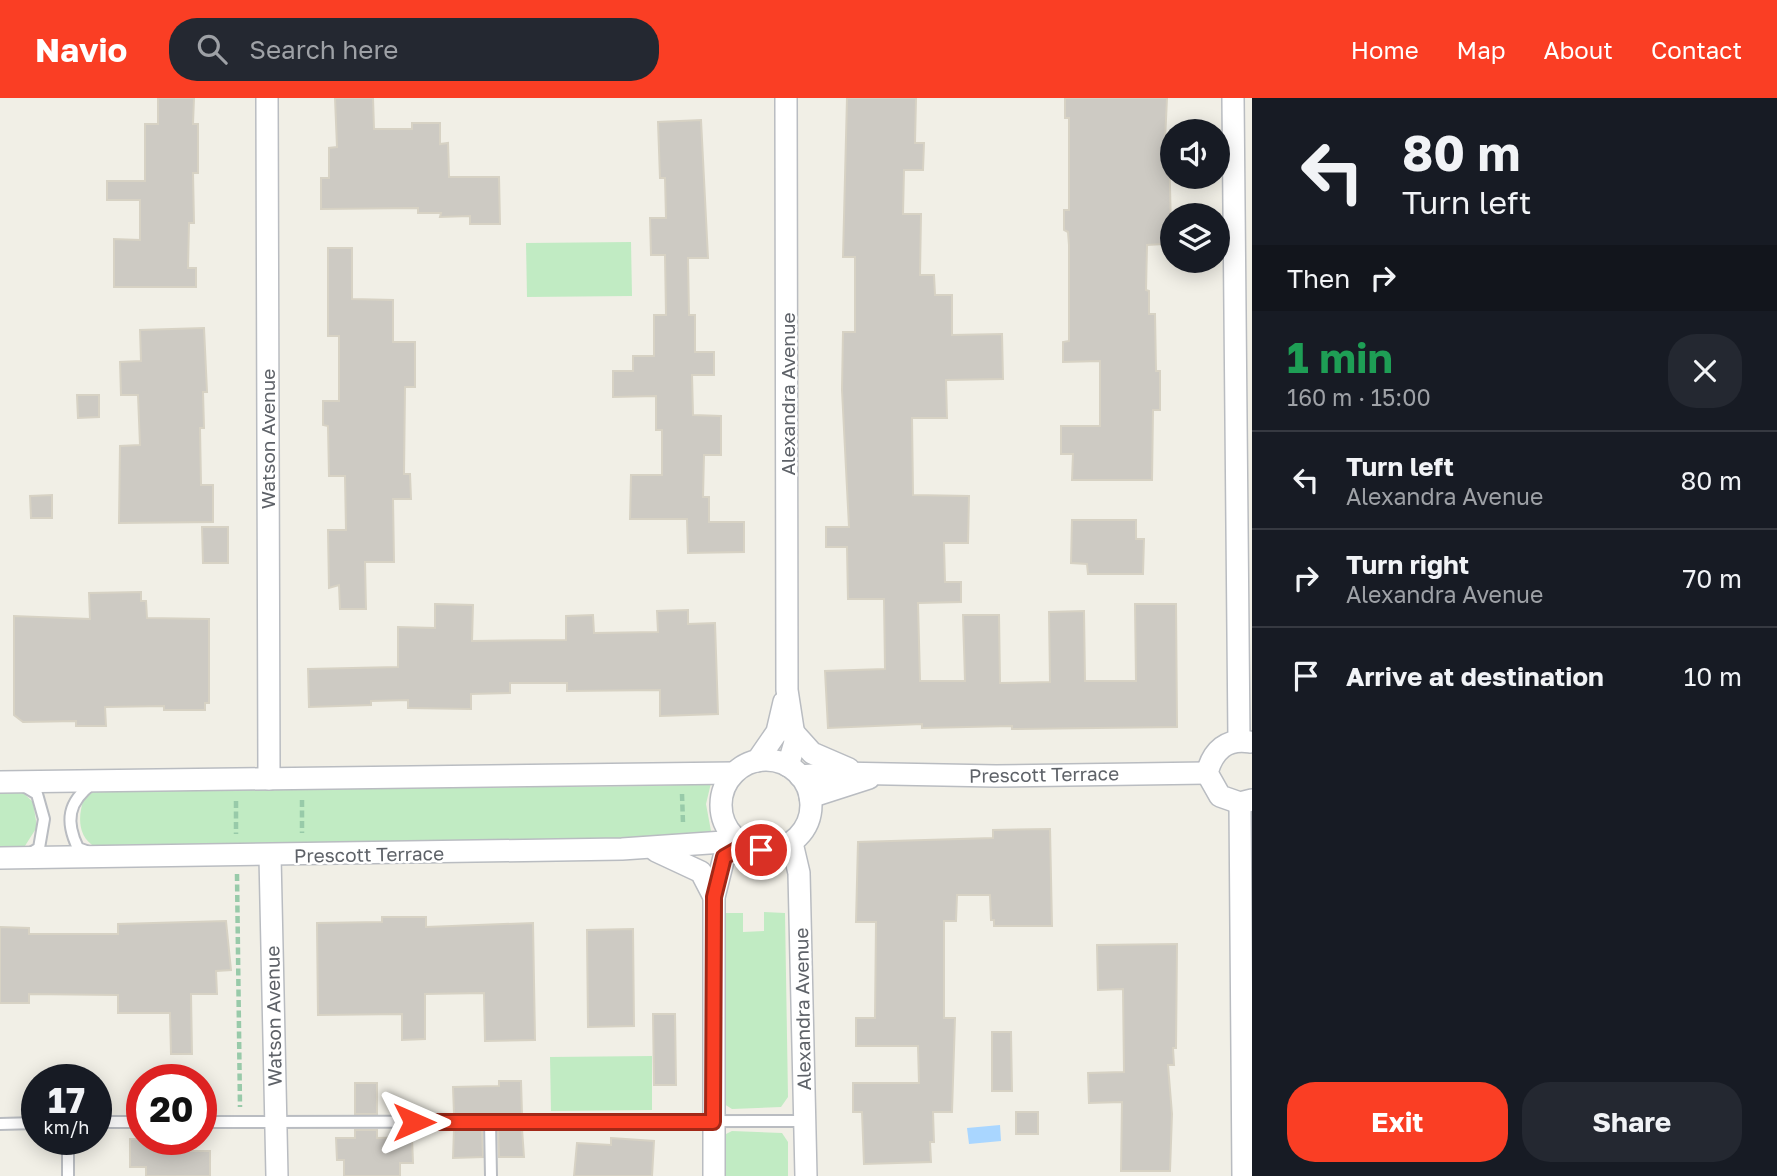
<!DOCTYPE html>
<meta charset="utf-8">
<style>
body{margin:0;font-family:"Golos Text",sans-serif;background:#242831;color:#f1f3f6;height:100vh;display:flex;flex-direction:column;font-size:26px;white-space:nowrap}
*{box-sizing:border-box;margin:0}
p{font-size:23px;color:#9ea1a6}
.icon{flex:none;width:38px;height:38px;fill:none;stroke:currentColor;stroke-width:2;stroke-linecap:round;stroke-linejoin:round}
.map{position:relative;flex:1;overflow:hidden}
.side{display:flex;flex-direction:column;background:#171b24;width:525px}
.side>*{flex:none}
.top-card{background:#171b24;color:#f1f3f6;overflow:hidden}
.controls{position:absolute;left:1160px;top:21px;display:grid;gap:14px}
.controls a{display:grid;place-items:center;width:70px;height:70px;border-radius:50%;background:#171b24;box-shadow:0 4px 18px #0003;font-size:35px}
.speed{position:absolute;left:21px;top:966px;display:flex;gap:14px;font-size:35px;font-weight:700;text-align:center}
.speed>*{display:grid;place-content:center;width:91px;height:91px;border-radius:50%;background:#171b24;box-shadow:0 4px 18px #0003;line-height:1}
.speed small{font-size:18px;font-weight:400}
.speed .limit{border:10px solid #d22;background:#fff;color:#111}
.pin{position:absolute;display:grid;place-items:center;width:60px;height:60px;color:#fff;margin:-30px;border:4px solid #fff;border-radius:50%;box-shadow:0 2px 7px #0007}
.me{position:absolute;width:77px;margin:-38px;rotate:90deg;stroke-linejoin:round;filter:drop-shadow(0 0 5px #0008)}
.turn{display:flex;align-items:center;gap:24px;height:147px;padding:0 35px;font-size:32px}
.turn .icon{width:91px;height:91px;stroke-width:2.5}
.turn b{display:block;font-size:49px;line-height:60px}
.then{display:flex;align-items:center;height:66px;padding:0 35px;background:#0003;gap:14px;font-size:26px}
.round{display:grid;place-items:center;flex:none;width:74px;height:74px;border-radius:28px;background:#242831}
.overview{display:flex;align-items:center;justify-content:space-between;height:119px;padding:0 35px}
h1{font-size:42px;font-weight:700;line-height:52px;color:#1e9e55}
.primary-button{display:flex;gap:14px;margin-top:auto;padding:14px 35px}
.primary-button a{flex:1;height:80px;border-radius:28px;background:#fa3e24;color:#fff;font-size:28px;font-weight:700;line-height:80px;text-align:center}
.primary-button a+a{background:#242831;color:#f1f3f6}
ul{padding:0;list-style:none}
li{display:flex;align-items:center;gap:21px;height:98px;padding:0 35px;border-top:2px solid #363941}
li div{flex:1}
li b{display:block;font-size:26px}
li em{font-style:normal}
header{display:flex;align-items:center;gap:42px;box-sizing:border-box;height:98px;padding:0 35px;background:#fa3e24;color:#fff}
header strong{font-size:33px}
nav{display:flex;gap:38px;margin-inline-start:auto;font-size:24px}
.search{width:490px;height:63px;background:#242831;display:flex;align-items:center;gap:18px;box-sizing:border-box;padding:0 24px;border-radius:28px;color:#9ea1a6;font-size:26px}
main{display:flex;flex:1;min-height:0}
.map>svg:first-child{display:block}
.green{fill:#c1ebc3}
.water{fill:#a9d6ff}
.building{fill:#cdcac3;stroke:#d7d2c4;stroke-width:2}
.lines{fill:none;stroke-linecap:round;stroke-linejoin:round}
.service-casing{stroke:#b9bcc1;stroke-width:14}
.minor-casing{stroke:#b9bcc1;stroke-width:24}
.path{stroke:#98caa9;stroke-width:4.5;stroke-dasharray:7 3.5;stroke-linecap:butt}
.service{stroke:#fff;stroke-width:10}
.minor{stroke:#fff;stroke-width:21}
.route-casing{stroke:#a22817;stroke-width:18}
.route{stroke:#fa3e24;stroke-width:12}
.labels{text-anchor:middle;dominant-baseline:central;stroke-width:5;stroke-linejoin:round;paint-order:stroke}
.street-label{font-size:19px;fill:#5e6268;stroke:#fff}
</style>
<header>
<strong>Navio</strong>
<div class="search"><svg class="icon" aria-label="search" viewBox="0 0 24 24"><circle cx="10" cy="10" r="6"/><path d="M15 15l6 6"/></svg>Search here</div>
<nav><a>Home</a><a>Map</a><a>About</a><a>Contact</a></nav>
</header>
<main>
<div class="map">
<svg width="1252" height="1078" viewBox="0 0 1252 1078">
<rect width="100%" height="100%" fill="#f1efe6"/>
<g class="green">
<polygon points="631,144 632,198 527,199 526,145"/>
<path d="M711,685l-5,21 5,27 -6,7 -610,9c-18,-11 -17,-31 -11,-49l11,-7 561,-5z"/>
<polygon points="0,694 22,694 33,704 37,729 23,751 0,751"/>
<polygon points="764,814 785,815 788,999 781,1009 732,1011 724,1006 720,815 743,815 743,834 764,833"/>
<polygon points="652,958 652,1012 551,1013 550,959"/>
<polygon points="732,1033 782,1035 788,1044 788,1078 722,1078 722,1038"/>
</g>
<polygon class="water" points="1000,1027 1001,1043 969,1046 967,1030"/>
<g class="building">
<polygon points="158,0 194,0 193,26 198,26 198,75 193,75 194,125 189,125 188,170 196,170 196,189 114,189 114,141 140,142 140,102 107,102 107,83 145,83 145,26 158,26"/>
<polygon points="335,0 373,0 374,31 412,31 412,25 440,25 440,46 448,45 449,79 499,79 500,126 470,126 470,118 440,119 441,115 418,115 418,110 321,111 321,80 329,80 329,50 337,49"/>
<polygon points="847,0 916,0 915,45 924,45 923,72 904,72 903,116 921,116 920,177 934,177 935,197 952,197 952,237 1002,236 1003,281 946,282 947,320 912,320 913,397 969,398 968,445 944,445 945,484 961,484 961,504 918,505 920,583 965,583 963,517 999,517 1000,585 1050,584 1049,514 1084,513 1085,583 1136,583 1135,506 1176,506 1177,629 1012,631 1012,628 922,630 922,626 828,630 825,573 885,571 884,501 848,501 847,449 826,449 826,429 849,429 842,292 843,234 855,234 855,159 843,159"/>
<polygon points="1065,0 1167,0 1165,43 1169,43 1171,133 1163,132 1163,146 1147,147 1146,192 1149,193 1149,216 1155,216 1156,273 1160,273 1160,312 1153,312 1152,382 1072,382 1073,356 1061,356 1061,328 1100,328 1100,263 1063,264 1063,244 1069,243 1069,147 1068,134 1064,132 1064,112 1069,112 1069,20 1065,20"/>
<polygon points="701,22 708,160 688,160 689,217 695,217 695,254 714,254 714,277 692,277 693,317 721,318 721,357 704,357 703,399 709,399 709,424 744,424 744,454 688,455 687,421 630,421 631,377 662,377 662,332 656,332 656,298 613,299 613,273 633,273 633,258 654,258 654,217 666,217 665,157 651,157 650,120 666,120 665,80 660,80 658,24"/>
<polygon points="328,150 352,150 352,201 393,202 393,244 415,244 415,289 405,289 404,376 410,376 411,401 393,401 394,464 365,464 366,511 340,511 339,487 329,490 328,432 346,432 345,378 329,378 328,328 323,327 323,303 339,303 339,238 328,238"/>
<polygon points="204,230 207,294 203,294 204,330 200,330 201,387 213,387 213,424 119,425 120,348 140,347 138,297 121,297 120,264 141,263 140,232"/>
<polygon points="77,297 99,297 99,319 78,320"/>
<polygon points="52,397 52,420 31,420 30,398"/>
<polygon points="1072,422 1136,422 1136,441 1144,441 1143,476 1088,476 1087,466 1071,465"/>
<polygon points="202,429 228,429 228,465 203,465"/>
<polygon points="141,494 141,503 146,503 147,520 209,521 209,605 205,605 205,612 164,612 164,608 105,609 106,628 76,628 76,623 23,624 14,617 14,518 90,521 89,495"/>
<polygon points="435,506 473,507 472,543 566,542 566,518 593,517 594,535 658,534 657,513 688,512 688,526 715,525 718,616 660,618 660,592 567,593 567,585 510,585 510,595 471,596 471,611 408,610 408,602 371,603 371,607 309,609 308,571 398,569 398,529 435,530"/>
<polygon points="1050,731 1052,828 994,828 994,822 991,822 990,797 957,797 956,823 944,823 944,920 955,920 952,1014 933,1014 934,1044 930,1044 931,1064 864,1066 862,1014 853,1014 853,985 919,985 918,948 856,948 856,920 875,920 876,824 856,824 858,744 993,740 993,732"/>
<polygon points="382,819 426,819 426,829 533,825 535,942 485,943 484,895 425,896 425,941 402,942 402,916 318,917 317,825 382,824"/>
<polygon points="226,823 231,872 216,873 217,896 191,896 192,956 171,956 170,915 118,915 118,897 29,896 29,905 0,905 0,829 29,830 29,836 118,836 118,826"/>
<polygon points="633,831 634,928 588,929 587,832"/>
<polygon points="1177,846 1176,950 1173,950 1174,967 1168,967 1172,1016 1170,1073 1121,1073 1122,1004 1089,1005 1088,975 1124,974 1123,891 1098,892 1097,847"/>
<polygon points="653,916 675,916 676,987 654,987"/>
<polygon points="992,934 1011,934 1012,993 992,993"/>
<polygon points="499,983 521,983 522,1016 454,1016 453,989 499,988"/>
<rect x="355" y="985" width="22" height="31"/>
<rect x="1016" y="1014" width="22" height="22"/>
<polygon points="454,1031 482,1031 483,1059 453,1060"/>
<polygon points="498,1031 522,1031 524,1059 499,1059"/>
<polygon points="355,1032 377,1032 377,1040 412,1039 413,1065 400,1065 400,1078 344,1078 344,1062 337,1062 336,1040 355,1040"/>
<polygon points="611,1040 654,1043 652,1078 574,1078 577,1045 611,1047"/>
<polygon points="130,1041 155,1041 156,1053 210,1053 210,1078 146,1078 146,1069 130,1069"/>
</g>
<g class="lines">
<defs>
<g id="service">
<polyline points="22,687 37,696 44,721 39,750 29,756"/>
<path d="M89,754l-11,-4c-13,-27 -10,-46 14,-64"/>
<polyline points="96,1024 142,1024"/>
<polyline points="201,1024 805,1023"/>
<polyline points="490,1024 491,1078"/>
<polyline points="0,1026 37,1025"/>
<polyline points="68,1041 68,1078"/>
</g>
<g id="minor">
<polyline points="267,0 269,681"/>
<polyline points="786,0 787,592 795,644 788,668"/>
<polyline points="1233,0 1239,642"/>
<polyline points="794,635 812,655 849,671"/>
<path d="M1250,644c-23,-4 -37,8 -43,31l13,23 20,7 12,-3"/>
<circle cx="766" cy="707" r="45"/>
<polyline points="757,663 777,634 784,604"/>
<polyline points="800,678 838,675 996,678 1207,675"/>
<polyline points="0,684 734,675"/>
<polyline points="810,699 869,680"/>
<polyline points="1240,705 1243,1078"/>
<polyline points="792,745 799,775 806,1078"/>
<polyline points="656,753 701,774 714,799"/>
<polyline points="270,758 277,1078"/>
<polyline points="0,760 622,751 738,743"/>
<polyline points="714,1078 714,799 724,759 745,747"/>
</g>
</defs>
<use href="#service" class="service-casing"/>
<use href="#minor" class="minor-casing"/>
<g class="path">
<polyline points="682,696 683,725"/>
<polyline points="302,702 302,735"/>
<polyline points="236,703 236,736"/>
<polyline points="237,776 240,1009"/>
</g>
<use href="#service" class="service"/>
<use href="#minor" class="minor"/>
</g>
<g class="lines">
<defs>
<polyline id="route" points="414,1024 713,1024 714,799 724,759 745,747 761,752"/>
</defs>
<use href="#route" class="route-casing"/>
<use href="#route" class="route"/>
</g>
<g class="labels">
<g class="street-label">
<text transform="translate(787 296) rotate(-90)">Alexandra Avenue</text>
<text transform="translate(267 341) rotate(-90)">Watson Avenue</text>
<text transform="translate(1044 676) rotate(-1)">Prescott Terrace</text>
<text transform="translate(369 756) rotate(-1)">Prescott Terrace</text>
<text transform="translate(802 911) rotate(-91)">Alexandra Avenue</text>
<text transform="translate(273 918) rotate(-91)">Watson Avenue</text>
</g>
</g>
</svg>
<div class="controls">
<a><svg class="icon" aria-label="sound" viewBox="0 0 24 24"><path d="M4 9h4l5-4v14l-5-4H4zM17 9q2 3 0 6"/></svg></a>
<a><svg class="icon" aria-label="layers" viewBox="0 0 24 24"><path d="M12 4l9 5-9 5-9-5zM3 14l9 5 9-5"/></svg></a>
</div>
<div class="speed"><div>17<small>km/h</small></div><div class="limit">20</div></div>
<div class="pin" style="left:761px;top:752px;background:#d93025"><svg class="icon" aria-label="arrive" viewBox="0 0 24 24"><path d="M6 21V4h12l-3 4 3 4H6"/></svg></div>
<svg class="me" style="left:414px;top:1024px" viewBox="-20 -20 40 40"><path d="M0-17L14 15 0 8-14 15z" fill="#fa3e24" stroke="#fff" stroke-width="4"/></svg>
</div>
<section class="side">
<div class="top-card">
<div class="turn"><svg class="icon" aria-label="left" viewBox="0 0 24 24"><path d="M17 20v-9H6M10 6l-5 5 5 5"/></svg><div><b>80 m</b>Turn left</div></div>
<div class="then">Then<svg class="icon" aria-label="right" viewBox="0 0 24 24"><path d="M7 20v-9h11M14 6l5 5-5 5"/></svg></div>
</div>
<div class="overview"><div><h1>1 min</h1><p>160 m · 15:00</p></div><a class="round"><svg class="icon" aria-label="close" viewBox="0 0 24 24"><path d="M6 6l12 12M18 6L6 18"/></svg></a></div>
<ul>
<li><svg class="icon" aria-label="left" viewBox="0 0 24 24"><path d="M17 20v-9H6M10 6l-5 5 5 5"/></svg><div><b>Turn left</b><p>Alexandra Avenue</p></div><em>80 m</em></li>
<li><svg class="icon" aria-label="right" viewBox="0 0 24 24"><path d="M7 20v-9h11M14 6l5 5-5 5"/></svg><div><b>Turn right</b><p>Alexandra Avenue</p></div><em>70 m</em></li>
<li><svg class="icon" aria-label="arrive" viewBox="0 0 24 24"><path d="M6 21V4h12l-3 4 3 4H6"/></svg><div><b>Arrive at destination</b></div><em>10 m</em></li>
</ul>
<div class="primary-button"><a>Exit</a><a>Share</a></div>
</section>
</main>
